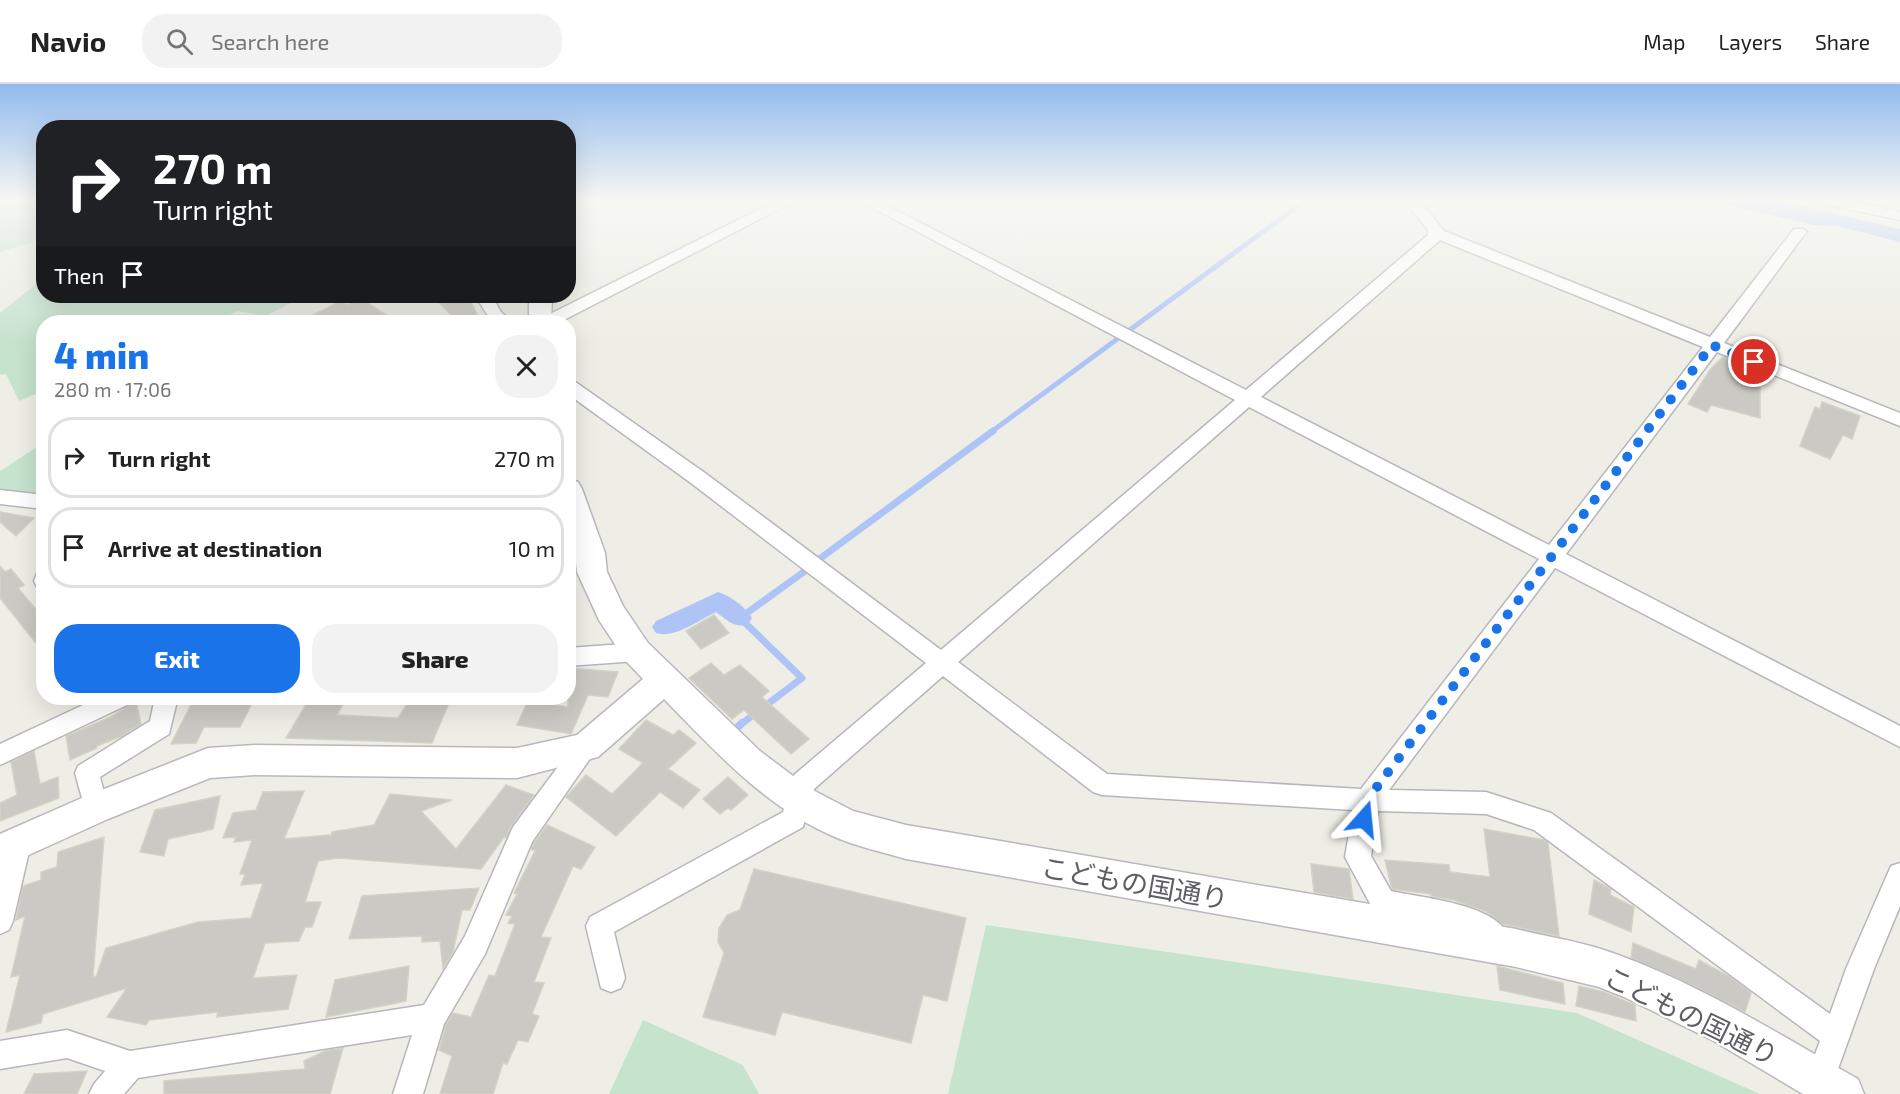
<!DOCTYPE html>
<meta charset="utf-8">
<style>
body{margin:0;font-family:"Exo 2","Noto Sans JP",sans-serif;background:#f2f2f2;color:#222;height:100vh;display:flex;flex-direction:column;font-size:22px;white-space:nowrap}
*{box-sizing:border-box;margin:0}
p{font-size:20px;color:#767676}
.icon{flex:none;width:33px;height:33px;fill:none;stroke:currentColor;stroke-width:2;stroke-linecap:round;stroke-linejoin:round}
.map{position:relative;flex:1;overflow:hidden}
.details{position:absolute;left:36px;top:231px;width:540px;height:390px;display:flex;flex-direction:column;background:#fff;border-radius:24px;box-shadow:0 6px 24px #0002}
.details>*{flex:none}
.hud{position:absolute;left:36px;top:36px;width:540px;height:183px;border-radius:24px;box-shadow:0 6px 24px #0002;background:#202124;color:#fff;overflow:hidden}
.pin{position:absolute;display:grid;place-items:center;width:51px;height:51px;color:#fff;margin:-26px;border:3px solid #fff;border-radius:50%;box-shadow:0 2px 6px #0007}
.me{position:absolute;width:66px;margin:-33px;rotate:18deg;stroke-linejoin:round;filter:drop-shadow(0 0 4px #0008)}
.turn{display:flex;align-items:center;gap:21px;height:126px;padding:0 18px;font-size:27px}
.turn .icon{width:78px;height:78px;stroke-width:2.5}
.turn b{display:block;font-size:42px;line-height:51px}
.then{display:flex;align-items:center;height:57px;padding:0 18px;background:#0003;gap:12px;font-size:22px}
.round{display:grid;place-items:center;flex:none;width:63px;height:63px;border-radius:24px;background:#f2f2f2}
.overview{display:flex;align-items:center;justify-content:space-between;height:102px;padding:0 18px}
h1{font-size:36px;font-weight:800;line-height:45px;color:#1a73e8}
.primary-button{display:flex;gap:12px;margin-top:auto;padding:12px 18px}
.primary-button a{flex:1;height:69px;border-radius:24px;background:#1a73e8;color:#fff;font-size:24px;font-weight:800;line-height:69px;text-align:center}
.primary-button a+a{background:#f2f2f2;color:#222}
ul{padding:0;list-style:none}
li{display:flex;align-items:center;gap:18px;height:81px;margin:0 12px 9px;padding:0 6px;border:3px solid #e0e0e0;border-radius:24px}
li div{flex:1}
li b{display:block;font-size:22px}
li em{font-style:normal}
header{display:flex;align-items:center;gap:36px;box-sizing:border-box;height:84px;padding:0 30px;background:#fff;border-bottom:2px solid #e0e0e0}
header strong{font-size:28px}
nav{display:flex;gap:33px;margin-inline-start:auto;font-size:21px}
.search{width:420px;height:54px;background:#f2f2f2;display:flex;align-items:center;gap:15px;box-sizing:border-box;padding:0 21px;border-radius:24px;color:#767676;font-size:22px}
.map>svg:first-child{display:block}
.green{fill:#c6e3ce}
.water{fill:#afc4f6}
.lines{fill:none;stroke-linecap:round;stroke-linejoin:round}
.stream-far2{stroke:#afc4f6;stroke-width:5}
.stream-far1{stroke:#afc4f6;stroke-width:7}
.stream{stroke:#afc4f6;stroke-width:8}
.canal{fill:#afc4f6;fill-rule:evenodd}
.building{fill:#cac9c3;stroke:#d3d2c5;stroke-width:1.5}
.street-casing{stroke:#b6b7bb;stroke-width:3}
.secondary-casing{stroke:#b8b8be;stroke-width:3}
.street{fill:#fff;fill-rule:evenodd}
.secondary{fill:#fff;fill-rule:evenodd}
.route{stroke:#1a73e8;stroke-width:10;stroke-dasharray:0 18}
.labels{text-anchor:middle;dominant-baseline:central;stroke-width:4.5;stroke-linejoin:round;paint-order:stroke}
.near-street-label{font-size:27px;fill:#5e5f65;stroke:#fff}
</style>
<header>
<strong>Navio</strong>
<div class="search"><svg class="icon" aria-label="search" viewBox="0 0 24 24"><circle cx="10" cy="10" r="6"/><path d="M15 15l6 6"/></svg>Search here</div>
<nav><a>Map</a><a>Layers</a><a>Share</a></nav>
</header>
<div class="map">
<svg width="1900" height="1010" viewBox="0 0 1900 1010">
<rect width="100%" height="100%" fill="#eeeee6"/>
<g class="green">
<polygon points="0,116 43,116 43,150 30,159 0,168"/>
<polygon points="41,196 43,197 44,212 304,212 266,232 237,227 215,238 44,238 43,307 19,317 6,290 0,291 0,229"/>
<polygon points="43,359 43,413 0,409 0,387"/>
<polygon points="986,841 1577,929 1760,1010 948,1010"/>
<polygon points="643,936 743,981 759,1010 609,1010"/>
</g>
<polygon class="water" points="1708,116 1775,116 1900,145 1900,158 1837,142 1814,141"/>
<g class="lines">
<g class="stream-far2">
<polyline points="1127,248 1306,116"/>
<polyline points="991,348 1120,253"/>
</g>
<g class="stream-far1">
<polyline points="818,476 993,347"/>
<polyline points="740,641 802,594 740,534 805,487"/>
</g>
<polyline class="stream" points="739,642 742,639"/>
<path class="canal" d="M718,508c12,4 27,14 34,26l-4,6c-14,5 -21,-4 -32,-12 -17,8 -42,27 -60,21l-4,-6 4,-6z"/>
</g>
<g class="building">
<polygon points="433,212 468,212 481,238 458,238"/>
<polygon points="359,214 398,238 299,238 341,217 347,221"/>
<polygon points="1723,273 1760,288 1760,334 1711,321 1707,328 1688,320 1710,286"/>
<polygon points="1822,318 1860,332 1852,355 1843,351 1830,375 1800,362 1815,323 1820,325"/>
<polygon points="0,428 34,434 16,452 0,438"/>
<polygon points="0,482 5,488 11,485 24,501 18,504 44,535 44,569 0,514"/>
<polygon points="714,531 729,549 701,565 686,547"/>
<polygon points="711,579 724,591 740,581 769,607 762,613 809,655 791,670 744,626 732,635 689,594"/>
<polygon points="568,584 618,588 608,613 588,611 571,650 517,641 528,617 568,623"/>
<polygon points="310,614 346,614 337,631 398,634 411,614 451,614 432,659 286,654"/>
<polygon points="136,617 141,640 122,652 97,662 97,664 70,676 66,652 111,633"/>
<polygon points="221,617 253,617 240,643 204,643 196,659 171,660 192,619"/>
<polygon points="646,636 673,651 679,646 696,659 668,685 700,706 683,724 660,708 616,752 566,713 586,691 612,710 643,679 619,665"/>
<polygon points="34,667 40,700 58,693 59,714 0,737 0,719 17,711 11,678"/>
<polygon points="728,693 748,711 731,726 728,724 720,730 703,715"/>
<polygon points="506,701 534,711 511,742 506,754 504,753 481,785 338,774 318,777 305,818 321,818 312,843 305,843 299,857 265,859 253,894 297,891 288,925 217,933 218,928 149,936 146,941 107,933 127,904 43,930 41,939 6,948 20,891 11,893 25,832 16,836 23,802 41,796 41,788 57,783 58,768 104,753 93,892 96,893 106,864 198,838 251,834 263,799 241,801 245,790 240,790 252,756 234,758 236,753 223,754 233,729 256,726 263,708 304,707 284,755 331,751 332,748 374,741 390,710 452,716 421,727 456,765"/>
<polygon points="220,712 213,745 168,755 164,772 140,768 155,726"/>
<polygon points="547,741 595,763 581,785 573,782 541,853 551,854 534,898 544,899 532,930 539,932 528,958 518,956 507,980 503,979 493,1010 440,1010 452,972 439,966 446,941 453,929 471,933 489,891 495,892 515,840 508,839 512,832 506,831 517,810 514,809 535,767 531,765 534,759"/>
<polygon points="1484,745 1544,756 1548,759 1559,852 1503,840 1485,827 1454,816 1431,812 1431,810 1392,805 1385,776 1449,781 1450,788 1490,793"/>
<polygon points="1311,780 1349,785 1353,815 1314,808"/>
<polygon points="754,785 966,834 947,917 923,911 911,959 782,928 775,951 703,933 724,869 718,858 719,844 727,831 740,826"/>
<polygon points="1594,796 1611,805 1610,811 1634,823 1631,848 1589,830"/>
<polygon points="479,804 470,826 462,826 453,868 443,884 440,857 422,858 422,852 349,855 362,812"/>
<polygon points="1633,859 1696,885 1699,876 1730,893 1751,909 1745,928 1701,905 1631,874"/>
<polygon points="409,882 406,917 326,933 335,896"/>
<polygon points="1497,882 1563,899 1565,920 1500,906"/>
<polygon points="1579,902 1604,908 1635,921 1636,937 1576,922"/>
<polygon points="343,964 330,1010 164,1010 164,997 305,985 304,977 325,967"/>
<polygon points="87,987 77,1010 24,1010 34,990"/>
</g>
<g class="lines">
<defs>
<g id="street">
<polygon points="778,116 797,116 560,238 540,238 542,234"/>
<path d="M858,116h18l370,190 182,-155v-5l-24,-30h15l25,31 266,106 84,-108h10l3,3 -3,3 -80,108 176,70v13l-183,-74 -151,202 334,172v21l-345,-179 -166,222 97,2 65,21 279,201 16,-45 45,-103 9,-3v43l-26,63 -44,122 -6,3 -14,-3 -5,-10 15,-40 -286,-211 -48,-16 -108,-3 -7,45 20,35c31,7 104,13 117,44l-4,9 -9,4 -29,-15 -92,-22 -29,-54 8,-47 -251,-15 -9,-3 -150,-116 -129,113 -11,38 -189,105 11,46 -4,10 -10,4 -10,-4 -15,-62 4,-9 193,-105 11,-37 132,-112 -235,-180 -123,-89v-15l6,2 131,92 236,177 294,-250zM1440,156l263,107 -154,198 -288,-148zM1249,323l290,152 -178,230 -254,-15 -149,-112z"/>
<polygon points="1817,116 1846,116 1900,128 1900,136 1824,120"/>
<path d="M476,212h16l9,16 11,10c-25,0 -24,-6 -36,-26z"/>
<polygon points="0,406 44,411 44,425 0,420"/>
<polygon points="44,487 44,505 37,503 34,497 37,489"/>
<polygon points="637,559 645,562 648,568 645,574 637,577 568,582 568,564"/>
<polygon points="98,614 130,614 127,621 0,681 0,660"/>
<polygon points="153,614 176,614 177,617 169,650 100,693 108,724 105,732 96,735 87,732 75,689 78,682 150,637 154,618"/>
<polygon points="586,653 594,656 598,663 532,758 485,870 444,940 423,1010 393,1010 412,951 138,994 124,1010 89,1010 94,1000 105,987 67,974 0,985 0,957 67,946 130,967 424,921 465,852 513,743 578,656"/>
<polygon points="18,747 27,751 31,759 13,837 9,846 0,850 0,782 9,751"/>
</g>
<g id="secondary">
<polygon points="529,212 552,212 551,238 529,238"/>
<path d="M568,395l10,3 4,7 23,64 2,19 16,34 25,37 112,108 49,37 44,23 53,14 610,104c28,7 57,11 85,20 91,30 174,83 257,130l6,15h-61l-91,-54 -88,-43 -25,-10 -83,-20 -610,-108c-23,-7 -48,-12 -71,-22 -69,-29 -119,-85 -171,-138l-66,58 -81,21 -262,-3 -45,3 -102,41 -108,49v-34l84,-37 124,-49 47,-3 262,3 60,-13 66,-56 -17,-18 -27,-41 -22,-48 -2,-19 -7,-21z"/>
</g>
</defs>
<use href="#street" class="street-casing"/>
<use href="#secondary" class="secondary-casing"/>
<use href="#street" class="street"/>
<use href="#secondary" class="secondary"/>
</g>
<linearGradient id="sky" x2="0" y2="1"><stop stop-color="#91baee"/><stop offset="0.45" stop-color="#f7f7f4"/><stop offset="1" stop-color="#f7f7f4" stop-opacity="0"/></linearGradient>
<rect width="1900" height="258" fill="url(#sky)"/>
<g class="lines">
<polyline class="route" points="1364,735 1367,716 1712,261 1754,278"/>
</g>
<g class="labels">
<g class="near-street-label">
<text transform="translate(1135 798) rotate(10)">こどもの国通り</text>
<text transform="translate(1692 931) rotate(26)">こどもの国通り</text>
</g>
</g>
</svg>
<div class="pin" style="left:1754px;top:278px;background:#d93025"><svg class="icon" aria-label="arrive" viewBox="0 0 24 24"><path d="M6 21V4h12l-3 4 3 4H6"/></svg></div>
<svg class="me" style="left:1364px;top:735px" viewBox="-20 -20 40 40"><path d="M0-17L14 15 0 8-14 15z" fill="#1a73e8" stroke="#fff" stroke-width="4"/></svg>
<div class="hud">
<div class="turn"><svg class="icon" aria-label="right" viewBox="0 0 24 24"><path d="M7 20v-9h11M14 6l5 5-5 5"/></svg><div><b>270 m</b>Turn right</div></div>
<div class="then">Then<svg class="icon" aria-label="arrive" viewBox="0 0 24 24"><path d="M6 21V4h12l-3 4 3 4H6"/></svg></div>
</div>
<section class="details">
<div class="overview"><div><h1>4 min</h1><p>280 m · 17:06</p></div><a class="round"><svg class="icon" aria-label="close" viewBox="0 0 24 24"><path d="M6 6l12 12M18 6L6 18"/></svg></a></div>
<ul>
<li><svg class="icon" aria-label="right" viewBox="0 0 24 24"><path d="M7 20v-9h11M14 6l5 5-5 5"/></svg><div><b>Turn right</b></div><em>270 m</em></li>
<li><svg class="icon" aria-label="arrive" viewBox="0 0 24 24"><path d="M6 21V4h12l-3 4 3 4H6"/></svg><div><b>Arrive at destination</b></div><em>10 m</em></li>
</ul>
<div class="primary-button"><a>Exit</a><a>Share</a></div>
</section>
</div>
